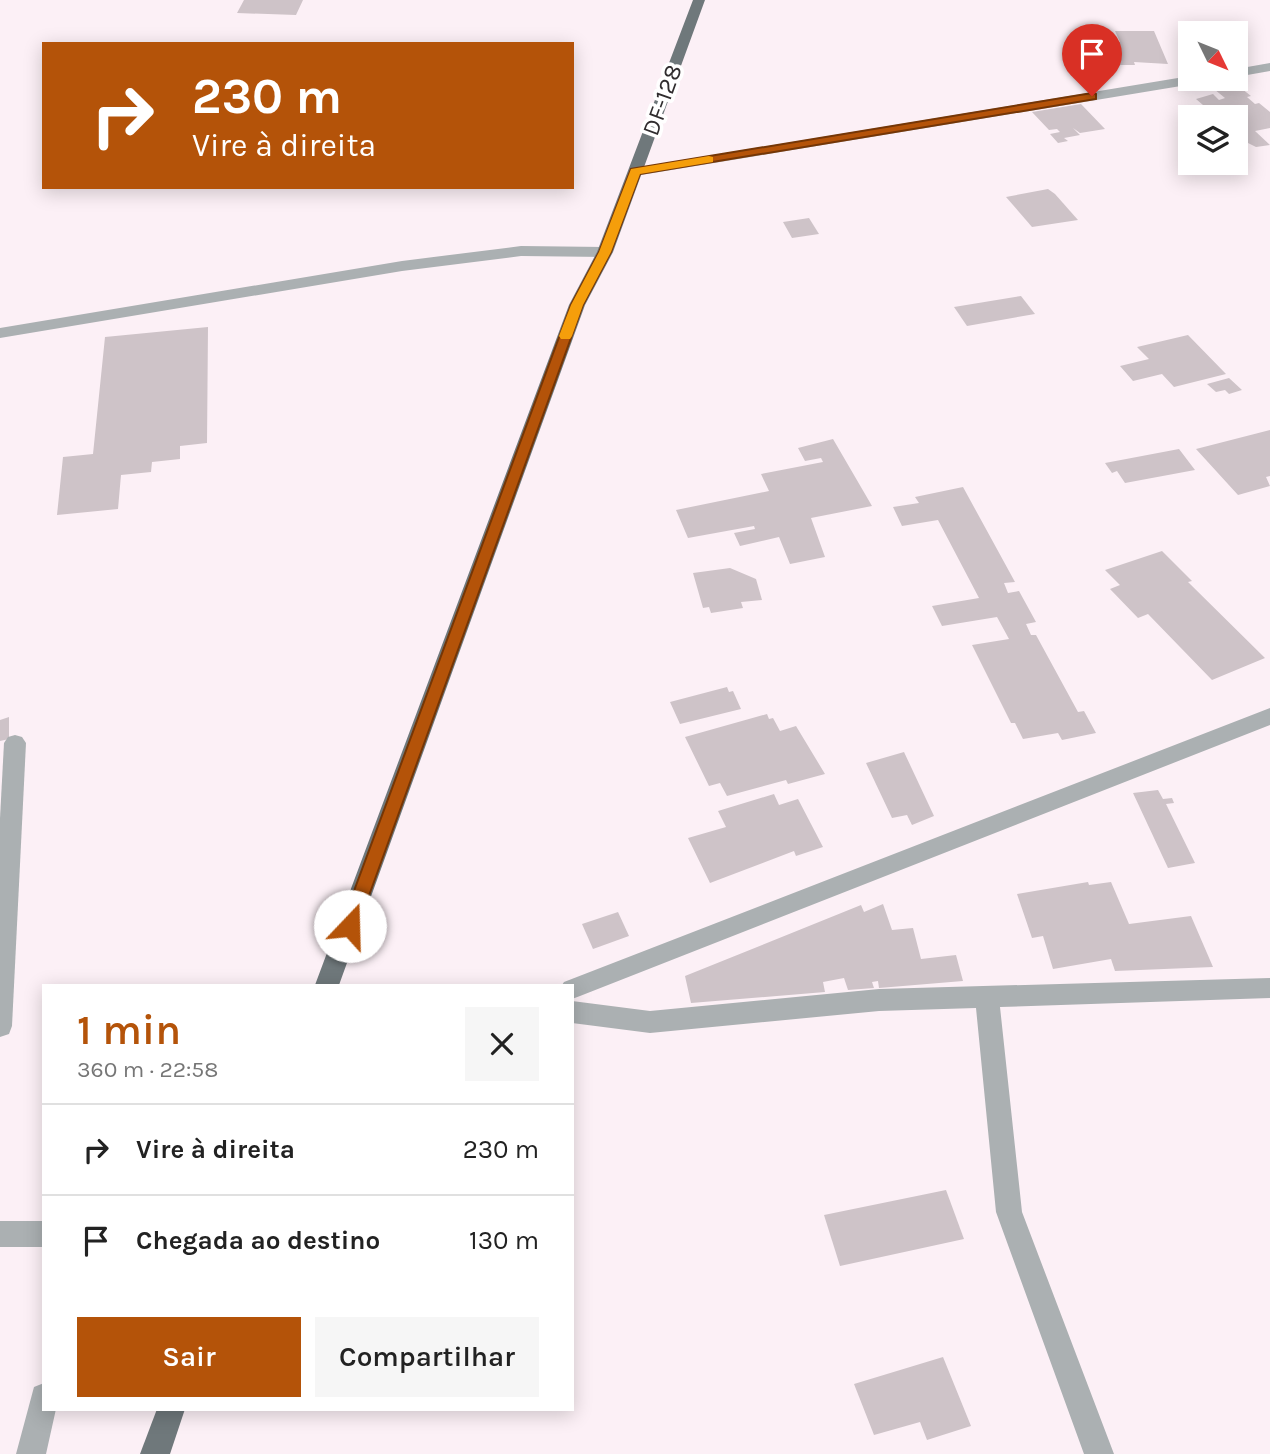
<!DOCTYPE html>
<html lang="pt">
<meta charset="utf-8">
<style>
body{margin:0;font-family:Karla,sans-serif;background:#f6f6f6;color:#222;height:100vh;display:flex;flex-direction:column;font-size:26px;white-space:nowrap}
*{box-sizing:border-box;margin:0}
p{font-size:23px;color:#767676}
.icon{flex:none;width:38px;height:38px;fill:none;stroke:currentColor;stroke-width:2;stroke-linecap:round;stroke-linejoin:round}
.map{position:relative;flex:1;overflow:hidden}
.details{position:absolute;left:42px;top:984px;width:532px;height:427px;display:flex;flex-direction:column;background:#fff;border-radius:0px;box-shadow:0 4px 18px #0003}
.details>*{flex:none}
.banner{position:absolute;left:42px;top:42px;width:532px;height:147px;border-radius:0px;box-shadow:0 4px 18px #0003;background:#b45309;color:#fff;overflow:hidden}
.needle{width:46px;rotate:133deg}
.buttons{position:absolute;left:1178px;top:21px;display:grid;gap:14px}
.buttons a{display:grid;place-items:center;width:70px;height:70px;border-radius:0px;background:#fff;box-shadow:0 4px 18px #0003;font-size:35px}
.pin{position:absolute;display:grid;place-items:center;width:60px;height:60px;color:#fff;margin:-72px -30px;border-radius:50% 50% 50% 0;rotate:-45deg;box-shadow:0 0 7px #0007}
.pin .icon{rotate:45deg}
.me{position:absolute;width:77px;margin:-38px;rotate:21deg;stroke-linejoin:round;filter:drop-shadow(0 0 5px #0008)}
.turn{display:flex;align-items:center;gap:24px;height:147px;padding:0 35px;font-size:32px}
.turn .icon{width:91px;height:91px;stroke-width:2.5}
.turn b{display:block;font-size:49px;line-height:60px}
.round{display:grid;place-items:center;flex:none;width:74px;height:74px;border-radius:0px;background:#f6f6f6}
.summary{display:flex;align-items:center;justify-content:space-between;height:119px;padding:0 35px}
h1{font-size:42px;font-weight:600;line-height:52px;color:#b45309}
.button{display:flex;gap:14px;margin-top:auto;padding:14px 35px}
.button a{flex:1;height:80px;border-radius:0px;background:#b45309;color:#fff;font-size:28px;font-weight:600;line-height:80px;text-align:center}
.button a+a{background:#f6f6f6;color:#222}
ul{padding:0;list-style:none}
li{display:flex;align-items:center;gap:21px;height:91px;padding:0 35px;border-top:2px solid #e0e0e0}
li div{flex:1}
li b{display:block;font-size:26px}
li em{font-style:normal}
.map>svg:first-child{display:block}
.building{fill:#cec3c8}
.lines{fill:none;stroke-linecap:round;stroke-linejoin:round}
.street{fill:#abb0b2;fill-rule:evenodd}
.primary{fill:#6f787b;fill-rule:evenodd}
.route{fill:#b45309;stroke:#753606;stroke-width:2}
.slow{fill:#f59e0b}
.labels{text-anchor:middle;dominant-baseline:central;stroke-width:7;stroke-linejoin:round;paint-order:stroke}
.street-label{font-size:24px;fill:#302c2e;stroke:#fff}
</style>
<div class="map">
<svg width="1270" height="1454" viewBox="0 0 1270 1454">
<rect width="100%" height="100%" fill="#fcf0f6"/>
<g class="building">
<polygon points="244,0 303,0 296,15 237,13"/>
<polygon points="1115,31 1154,31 1168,64 1134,62 1135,65 1119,65 1119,62 1102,62 1094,42 1120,42"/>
<polygon points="1237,85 1251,96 1247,97 1255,104 1259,103 1270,112 1270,128 1255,131 1270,145 1256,147 1248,143 1236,133 1236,117 1217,117 1196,99 1213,94 1219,100 1225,98 1214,89"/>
<polygon points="1081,104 1105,129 1080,133 1073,128 1080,135 1064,138 1068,141 1058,143 1050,134 1060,132 1057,129 1049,130 1032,112"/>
<polygon points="1048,189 1055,194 1078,220 1032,227 1006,197"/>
<polygon points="809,218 819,234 792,238 783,222"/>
<polygon points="1021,296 1035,314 967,326 954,307"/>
<polygon points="208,327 207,443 180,446 180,459 152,462 151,472 121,475 118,509 57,515 63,457 93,454 105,337"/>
<polygon points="1188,335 1226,374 1174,387 1162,374 1133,381 1120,366 1149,359 1137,347"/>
<polygon points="1229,378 1242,390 1229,394 1225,390 1216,392 1207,384"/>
<polygon points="1270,430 1270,476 1266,477 1270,486 1238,495 1196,449"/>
<polygon points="833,439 872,506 811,518 825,557 790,564 779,537 740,546 734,533 755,529 754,526 688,538 676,510 769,491 761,474 823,462 821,458 805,461 798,448"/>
<polygon points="1179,449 1195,470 1125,483 1117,471 1112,473 1105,463"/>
<polygon points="963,487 1015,582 1004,583 1008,593 1019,591 1036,622 1026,624 1031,635 1036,635 1078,712 1084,711 1096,733 1062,740 1058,733 1023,739 1015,723 1011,723 972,645 1009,639 997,617 942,626 932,606 979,598 938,520 902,526 893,507 919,503 915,497"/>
<polygon points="1162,551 1192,581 1188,582 1265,658 1212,680 1148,614 1138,618 1110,589 1120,585 1105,570"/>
<polygon points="730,568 756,579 762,600 741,602 743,608 711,613 709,607 703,608 693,573"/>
<polygon points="727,687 729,692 733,691 741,709 680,724 670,702"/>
<polygon points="767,714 769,719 773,718 780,731 796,726 825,774 788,784 786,780 727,796 720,783 709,786 685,737"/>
<polygon points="9,717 9,739 0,741 0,720"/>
<polygon points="904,752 934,816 912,825 907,815 892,818 866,763"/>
<polygon points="1158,790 1163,799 1172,798 1174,803 1166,804 1195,863 1168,868 1133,793"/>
<polygon points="774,794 779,805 798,799 823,847 796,856 794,851 710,883 688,838 726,827 718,811"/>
<polygon points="1088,882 1089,885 1111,882 1129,924 1191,916 1213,967 1115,971 1111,959 1053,969 1043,936 1032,938 1017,894"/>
<polygon points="883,904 892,930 913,928 921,959 956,955 963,981 879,988 878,981 872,982 874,988 848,990 844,978 823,982 825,992 691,1003 685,976 861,905 864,912"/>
<polygon points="618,912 629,936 593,949 582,924"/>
<polygon points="946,1190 964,1239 840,1266 824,1215"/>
<polygon points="943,1357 971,1426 927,1440 920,1422 874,1435 854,1384"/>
</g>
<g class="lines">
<g class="street">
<polygon points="1270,63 1270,71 1236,77 1236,69"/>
<polygon points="1190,76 1190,79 1206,79 1199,83 635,176 628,172 635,168"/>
<polygon points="521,246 605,247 613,252 605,257 521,256 402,271 0,338 0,328 402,261"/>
<polygon points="1270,708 1270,725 580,996 572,999 572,985 562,985 564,982"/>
<polygon points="15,735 22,737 26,743 12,1026 9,1034 0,1037 0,818 4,743 8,737"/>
<polygon points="1270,978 1270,998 1000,1007 1022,1212 1114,1454 1084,1454 996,1212 976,1008 879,1011 650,1033 572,1023 572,1001 650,1011 879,989"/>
<rect x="0" y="1221" width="44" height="26"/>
<polygon points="44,1383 44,1409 56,1409 46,1454 16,1454 34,1387"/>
</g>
<g class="primary">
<polygon points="693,0 705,0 613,252 585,305 339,985 315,985 569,305 597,252"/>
<polygon points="157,1409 185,1409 170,1454 140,1454"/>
</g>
</g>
<polygon class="route" points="1092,93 1096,94 1096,99 640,174 611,252 583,305 358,926 356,932 350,934 343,932 341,926 571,305 599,252 631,169"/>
<polygon class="slow" points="709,156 713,157 713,162 640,174 611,252 583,305 572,336 570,339 561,339 559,336 571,305 599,252 631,169"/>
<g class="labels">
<g class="street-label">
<text transform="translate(662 100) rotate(-70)">DF-128</text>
</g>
</g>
</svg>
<div class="buttons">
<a><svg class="needle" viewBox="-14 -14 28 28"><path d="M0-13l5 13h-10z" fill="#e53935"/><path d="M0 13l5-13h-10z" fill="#767676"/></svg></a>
<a><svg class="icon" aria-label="layers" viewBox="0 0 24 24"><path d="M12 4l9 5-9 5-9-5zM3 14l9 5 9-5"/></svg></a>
</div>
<div class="pin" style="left:1092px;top:96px;background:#d93025"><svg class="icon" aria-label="arrive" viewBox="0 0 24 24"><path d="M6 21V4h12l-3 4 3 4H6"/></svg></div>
<svg class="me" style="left:350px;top:926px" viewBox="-20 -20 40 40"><circle r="19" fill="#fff"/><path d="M0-13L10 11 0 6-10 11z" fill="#b45309"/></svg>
<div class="banner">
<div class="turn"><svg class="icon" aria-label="right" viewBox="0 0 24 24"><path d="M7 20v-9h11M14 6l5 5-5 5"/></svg><div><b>230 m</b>Vire à direita</div></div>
</div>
<section class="details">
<div class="summary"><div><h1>1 min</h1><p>360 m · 22:58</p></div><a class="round"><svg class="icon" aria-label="close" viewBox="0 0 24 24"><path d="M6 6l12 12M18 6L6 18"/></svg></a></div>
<ul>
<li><svg class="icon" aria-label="right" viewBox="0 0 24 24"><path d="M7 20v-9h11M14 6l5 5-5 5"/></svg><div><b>Vire à direita</b></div><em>230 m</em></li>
<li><svg class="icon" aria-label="arrive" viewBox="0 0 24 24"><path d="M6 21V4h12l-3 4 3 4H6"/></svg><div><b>Chegada ao destino</b></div><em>130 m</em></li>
</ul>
<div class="button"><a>Sair</a><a>Compartilhar</a></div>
</section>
</div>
